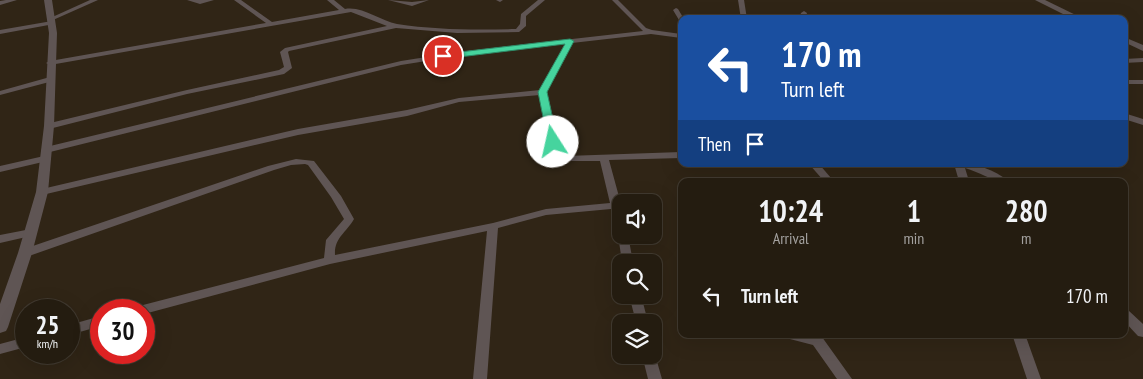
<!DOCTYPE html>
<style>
body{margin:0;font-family:"PT Sans Narrow",sans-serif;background:#30291e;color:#f1f3f6;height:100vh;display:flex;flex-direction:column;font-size:19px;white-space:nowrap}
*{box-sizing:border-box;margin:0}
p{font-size:16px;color:#a3a19f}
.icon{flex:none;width:28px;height:28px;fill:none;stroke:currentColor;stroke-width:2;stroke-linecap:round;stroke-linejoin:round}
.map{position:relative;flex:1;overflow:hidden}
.panel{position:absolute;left:678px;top:178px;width:450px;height:160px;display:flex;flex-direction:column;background:#241c10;border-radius:10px;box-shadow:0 5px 20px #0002,0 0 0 1px #413a30}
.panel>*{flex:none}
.banner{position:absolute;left:678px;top:15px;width:450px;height:152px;border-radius:10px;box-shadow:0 5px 20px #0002,0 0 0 1px #413a30;background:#1a4fa0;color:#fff;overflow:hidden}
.tools{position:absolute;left:612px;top:194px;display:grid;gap:10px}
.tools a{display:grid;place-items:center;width:50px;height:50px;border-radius:10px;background:#241c10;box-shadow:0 5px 20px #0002,0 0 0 1px #413a30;font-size:25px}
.speed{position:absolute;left:15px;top:299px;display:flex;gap:10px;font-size:25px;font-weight:700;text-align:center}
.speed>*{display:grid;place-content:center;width:65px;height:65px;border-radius:50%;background:#241c10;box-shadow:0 5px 20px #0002,0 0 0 1px #413a30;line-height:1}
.speed small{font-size:12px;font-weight:400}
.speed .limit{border:8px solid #d22;background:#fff;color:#111}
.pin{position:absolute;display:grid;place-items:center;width:42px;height:42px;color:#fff;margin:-21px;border:2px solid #fff;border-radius:50%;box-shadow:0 1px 5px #0007}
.me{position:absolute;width:55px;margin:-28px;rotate:350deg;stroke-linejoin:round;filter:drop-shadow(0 0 4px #0008)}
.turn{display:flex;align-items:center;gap:18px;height:105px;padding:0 20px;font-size:22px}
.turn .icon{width:65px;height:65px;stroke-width:2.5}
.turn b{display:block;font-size:35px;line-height:42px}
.then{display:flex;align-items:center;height:48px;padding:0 20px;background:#0003;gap:10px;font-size:19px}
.eta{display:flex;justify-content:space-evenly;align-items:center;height:85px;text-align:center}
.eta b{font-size:30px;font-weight:600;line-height:35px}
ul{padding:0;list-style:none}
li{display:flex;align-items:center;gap:15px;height:65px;padding:0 20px}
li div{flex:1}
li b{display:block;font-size:19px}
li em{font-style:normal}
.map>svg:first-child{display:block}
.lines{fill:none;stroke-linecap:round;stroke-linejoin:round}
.minor{fill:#5f5554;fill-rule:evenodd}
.tertiary{fill:#5f5554;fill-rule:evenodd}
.route{fill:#46d49e;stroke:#2e8a67}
</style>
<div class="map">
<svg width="1143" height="379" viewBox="0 0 1143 379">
<rect width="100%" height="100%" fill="#302516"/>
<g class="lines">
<g class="minor">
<polygon points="6,0 17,0 0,5 0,1"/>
<polygon points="90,0 98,0 53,20 48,19"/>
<polygon points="187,0 214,0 200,4"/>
<path d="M234,0h7l31,22 67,-12 -12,-10h7l11,9c18,-3 35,12 52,15 39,6 79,6 119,5l4,-5 1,-10 17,-14h7l-19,16v10l-7,6 -62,1 -61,-5 -107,23 -1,1 4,16 -8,6 -97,20 -138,35 -4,-3 1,-2 141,-34 92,-20 5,-3 -4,-15 5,-4 102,-22 -36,-14 -301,53 -4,-2 4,-2 216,-38z"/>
<polygon points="388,0 412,2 429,0 412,6"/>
<polygon points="496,0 503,0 500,2"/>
<path d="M612,0h6l28,28 6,2 29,4v4l-30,-4 -79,9 -25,49 9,39 4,23 6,2 115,-4v6l-72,2 12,44v27l-4,-1 -1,-2 -5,-19 -65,6 -48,13 -11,151h-14l14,-148 -157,33 -186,50v-4h-7l2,-3 4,-2 181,-47 2,-18 18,-21 -13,-22 -23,-32 -3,-1 -14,1 -17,5 -245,86h-8l-2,-3 2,-3 247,-84 28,-7 18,2 27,35 13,23c-8,14 -20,19 -19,36l158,-32 53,-14 64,-6 -10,-42h-42l-3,-1 -5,-6 -2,-23 -8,-36 -81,7 -52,14 -109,19 -256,60 -5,-3 5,-3 256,-60 109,-19 52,-12 81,-8 25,-46 -107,12 -57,9 -355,88 -5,-3 5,-3 355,-86 57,-9 185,-21z"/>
<polygon points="738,0 744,0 747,19 741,19"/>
<polygon points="676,8 678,9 684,19 681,19 681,21 679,20 673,10"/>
<polygon points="804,11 807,13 805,19 799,19 801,13"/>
<polygon points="52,21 55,23 54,24 0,34 0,30"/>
<polygon points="1143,58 1143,62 1124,63 1124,59"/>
<polygon points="50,77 53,77 53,81 0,95 0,91"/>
<rect x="1124" y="80" width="19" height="4"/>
<polygon points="1124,113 1143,119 1143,125 1124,119"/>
<polygon points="44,156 47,157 49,159 47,161 0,172 0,166"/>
<polygon points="809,164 819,164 831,178 829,180 823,180"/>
<path d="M954,164c18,-1 40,4 54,17 -16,1 -28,-9 -43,-13l4,13h-10z"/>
<polygon points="31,229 35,231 36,233 35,235 0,243 0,235"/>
<polygon points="619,232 621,232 621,235 628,235 633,262 622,262 618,235"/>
<polygon points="629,295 641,295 648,322 636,322"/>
<polygon points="1124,308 1128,310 1143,324 1143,337 1138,336 1124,321"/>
<polygon points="101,316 101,326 69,335 69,325"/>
<polygon points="785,334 809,334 822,337 852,379 837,379 813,345 786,338"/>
<polygon points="1012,334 1025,334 1041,379 1027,379"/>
<polygon points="26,337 26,347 0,354 0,344"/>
<polygon points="654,351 662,379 648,379 642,355 654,355"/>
</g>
<g class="tertiary">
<polygon points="44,0 52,0 57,33 54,126 48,192 32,253 8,327 6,331 0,333 0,304 18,253 36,192 44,126 49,33"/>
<polygon points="1035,0 1045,0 1084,19 1073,19"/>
<polygon points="1124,37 1143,45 1143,51 1124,42"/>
</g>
</g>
<polygon class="route" points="570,39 574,41 547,92 558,142 553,146 548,142 538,92 565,44 443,59 439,56 443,54"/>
</svg>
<div class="tools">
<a><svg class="icon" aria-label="sound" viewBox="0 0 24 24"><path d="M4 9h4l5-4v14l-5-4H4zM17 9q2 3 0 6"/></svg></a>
<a><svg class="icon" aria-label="search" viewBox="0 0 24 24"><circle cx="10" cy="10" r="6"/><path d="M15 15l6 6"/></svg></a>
<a><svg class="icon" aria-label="layers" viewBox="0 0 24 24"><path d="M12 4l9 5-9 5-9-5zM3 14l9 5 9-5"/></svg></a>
</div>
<div class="speed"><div>25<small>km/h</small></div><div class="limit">30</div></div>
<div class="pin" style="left:443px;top:56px;background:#d93025"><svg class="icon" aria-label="arrive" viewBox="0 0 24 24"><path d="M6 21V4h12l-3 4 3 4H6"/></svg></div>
<svg class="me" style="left:553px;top:142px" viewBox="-20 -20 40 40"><circle r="19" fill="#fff"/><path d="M0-13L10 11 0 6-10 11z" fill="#46d49e"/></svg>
<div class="banner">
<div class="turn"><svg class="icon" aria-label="left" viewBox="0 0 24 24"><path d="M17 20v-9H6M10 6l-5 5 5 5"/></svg><div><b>170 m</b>Turn left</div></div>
<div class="then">Then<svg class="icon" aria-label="arrive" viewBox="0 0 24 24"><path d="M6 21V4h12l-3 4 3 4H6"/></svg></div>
</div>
<section class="panel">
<div class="eta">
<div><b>10:24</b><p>Arrival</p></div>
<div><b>1</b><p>min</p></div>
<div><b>280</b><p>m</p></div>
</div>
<ul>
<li><svg class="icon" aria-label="left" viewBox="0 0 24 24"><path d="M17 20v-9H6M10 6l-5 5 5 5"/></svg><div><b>Turn left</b></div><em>170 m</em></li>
</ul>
</section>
</div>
